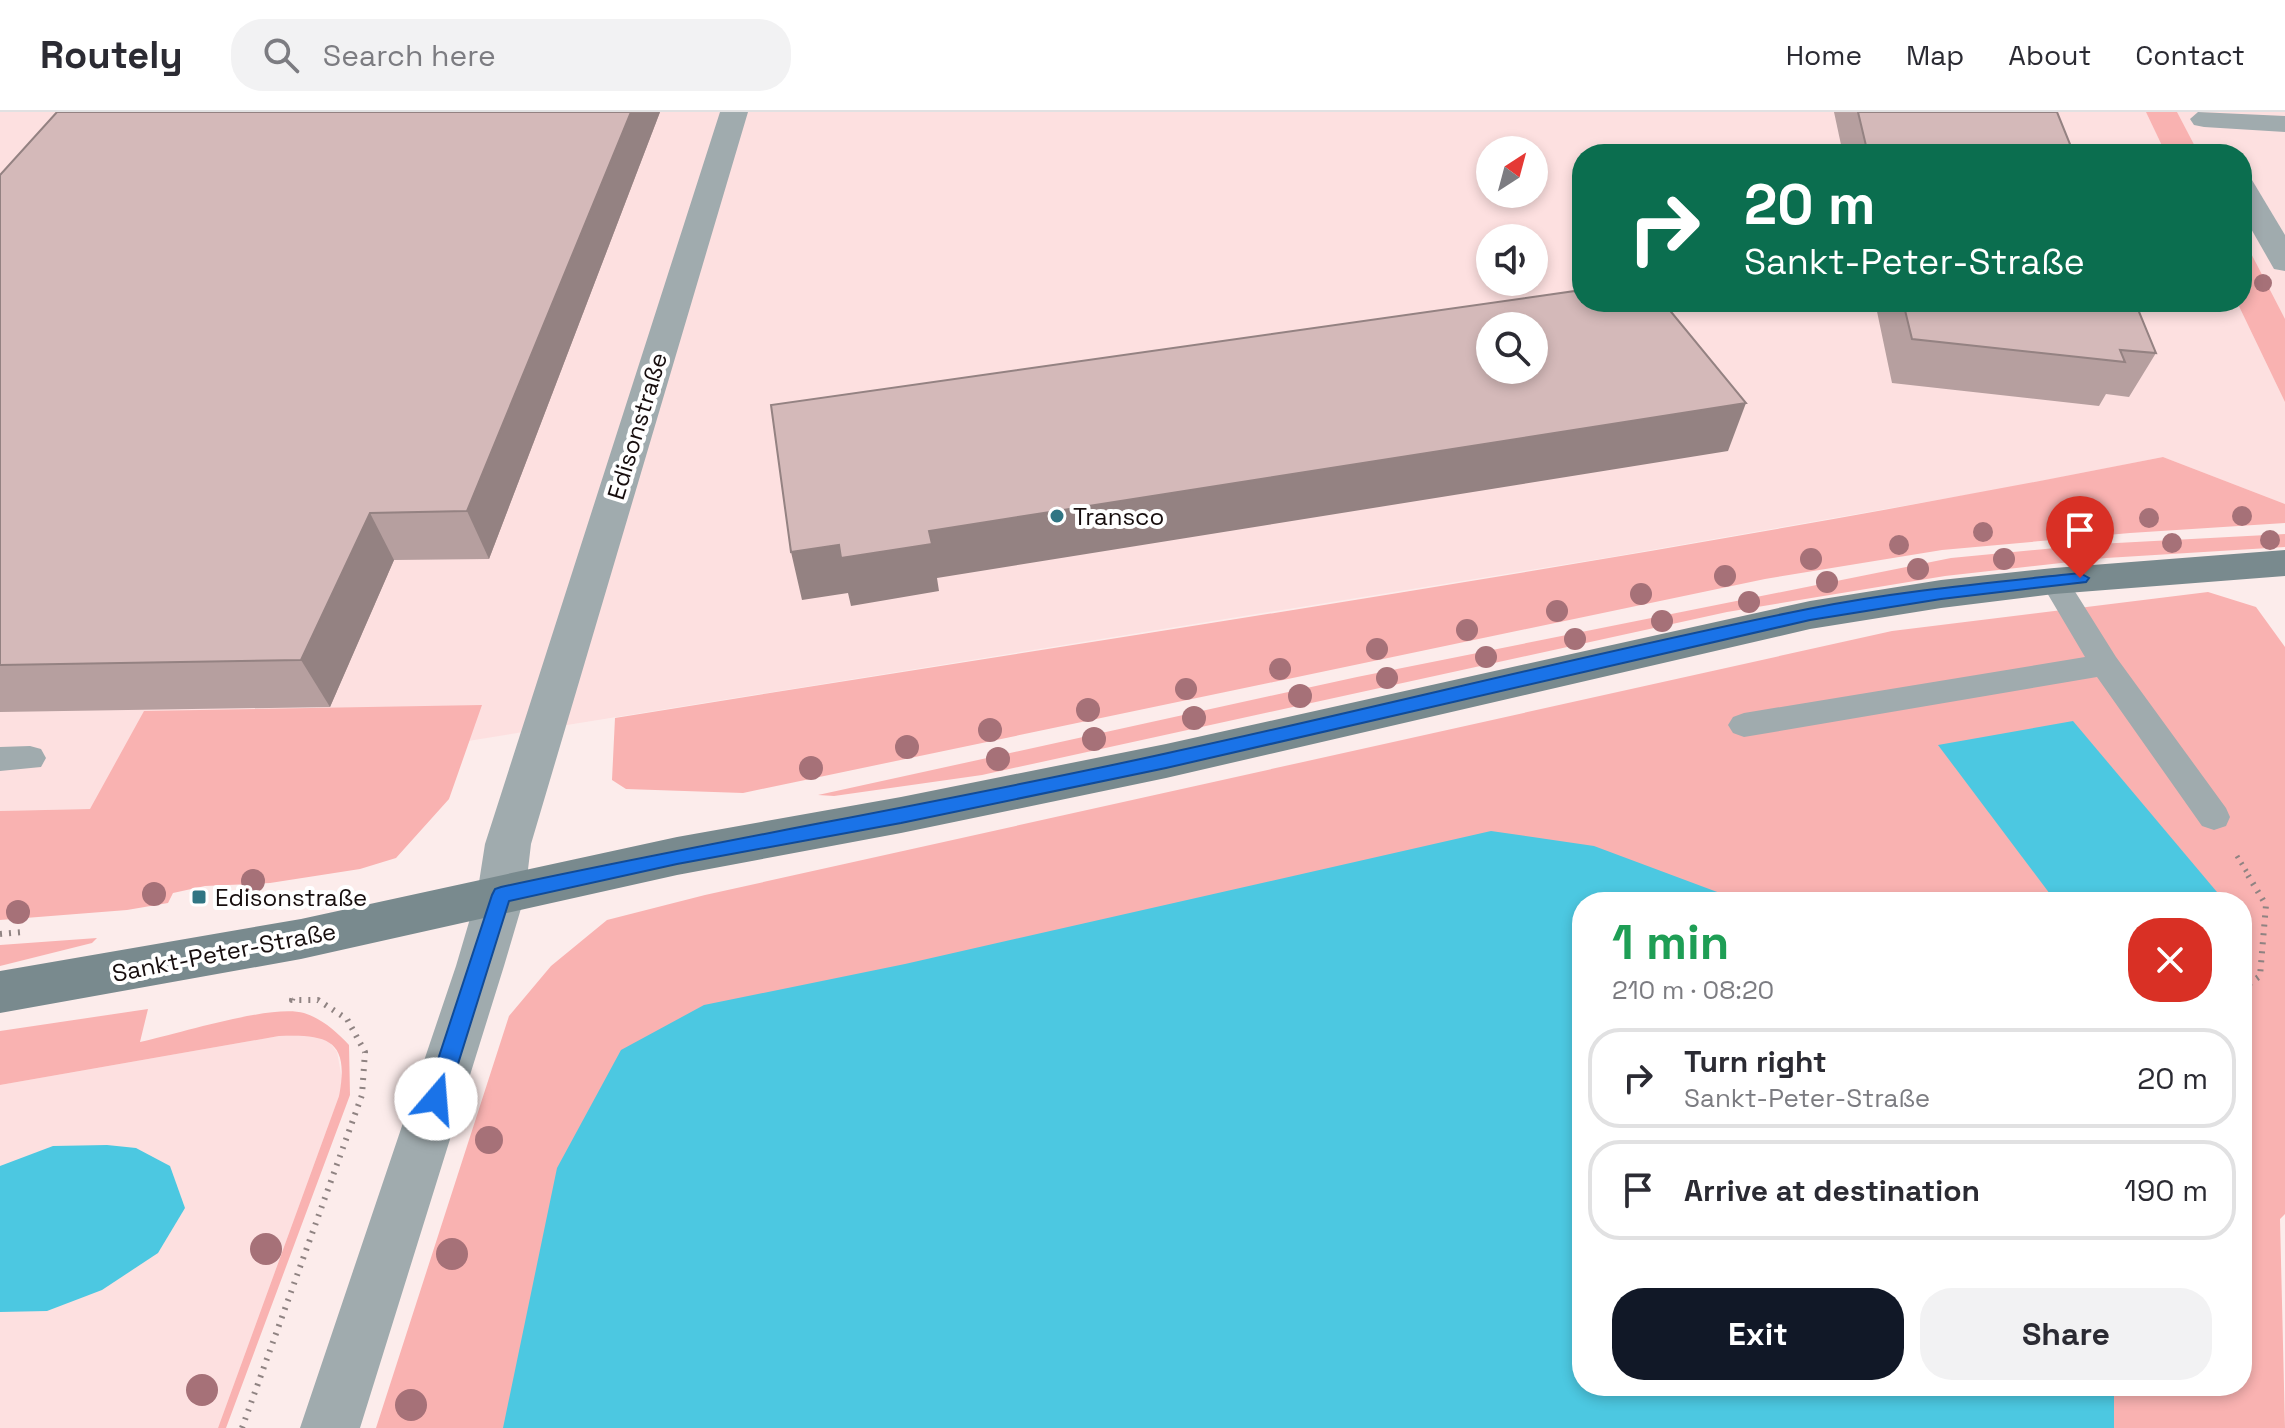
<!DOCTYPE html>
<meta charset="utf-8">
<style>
body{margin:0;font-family:"Space Grotesk",sans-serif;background:#f2f2f3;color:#2b2b33;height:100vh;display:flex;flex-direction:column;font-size:30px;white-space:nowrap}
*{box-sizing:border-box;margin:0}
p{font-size:26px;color:#7c7c81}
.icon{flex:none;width:44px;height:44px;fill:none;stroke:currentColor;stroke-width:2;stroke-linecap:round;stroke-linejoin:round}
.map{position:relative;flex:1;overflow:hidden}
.side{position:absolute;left:1572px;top:780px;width:680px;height:504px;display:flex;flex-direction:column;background:#fff;border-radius:32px;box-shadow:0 4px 12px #0003}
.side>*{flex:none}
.top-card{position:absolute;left:1572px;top:32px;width:680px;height:168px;border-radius:32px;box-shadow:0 4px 12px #0003;background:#0b6e4f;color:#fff;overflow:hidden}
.needle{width:52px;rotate:36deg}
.buttons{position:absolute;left:1476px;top:24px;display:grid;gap:16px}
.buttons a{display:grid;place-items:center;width:72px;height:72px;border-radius:50%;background:#fff;box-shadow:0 4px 12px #0003;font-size:40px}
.pin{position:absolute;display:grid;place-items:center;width:68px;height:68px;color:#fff;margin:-82px -34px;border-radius:50% 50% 50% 0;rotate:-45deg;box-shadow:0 0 8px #0007}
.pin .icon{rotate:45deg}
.me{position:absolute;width:88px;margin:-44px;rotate:18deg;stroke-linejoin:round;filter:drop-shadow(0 0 6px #0008)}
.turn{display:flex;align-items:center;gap:28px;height:168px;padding:0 40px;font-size:36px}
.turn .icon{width:104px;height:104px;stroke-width:2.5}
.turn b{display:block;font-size:56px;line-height:68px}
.round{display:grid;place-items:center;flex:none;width:84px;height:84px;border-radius:32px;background:#f2f2f3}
.summary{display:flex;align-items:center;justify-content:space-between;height:136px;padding:0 40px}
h1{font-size:48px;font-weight:700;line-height:60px;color:#1e9e55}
.primary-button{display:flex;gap:16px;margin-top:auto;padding:16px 40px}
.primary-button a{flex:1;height:92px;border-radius:32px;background:#111827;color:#fff;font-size:32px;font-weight:700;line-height:92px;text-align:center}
.primary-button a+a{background:#f2f2f3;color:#2b2b33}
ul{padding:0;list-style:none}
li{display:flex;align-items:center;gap:24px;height:100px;margin:0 16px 12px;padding:0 24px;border:4px solid #e1e1e2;border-radius:32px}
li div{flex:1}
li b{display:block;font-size:30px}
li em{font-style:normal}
header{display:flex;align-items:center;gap:48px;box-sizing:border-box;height:112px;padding:0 40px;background:#fff;border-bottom:2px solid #e1e1e2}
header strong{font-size:38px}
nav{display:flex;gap:44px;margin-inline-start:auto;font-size:28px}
.search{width:560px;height:72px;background:#f2f2f3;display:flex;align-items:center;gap:20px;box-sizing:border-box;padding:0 28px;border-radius:32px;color:#7c7c81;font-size:30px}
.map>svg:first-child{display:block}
.built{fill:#fde0e0;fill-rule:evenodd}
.green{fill:#f9b2b1;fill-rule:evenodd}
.water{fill:#4cc8e1}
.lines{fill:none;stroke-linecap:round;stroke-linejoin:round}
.path-far1{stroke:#8f8382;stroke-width:5;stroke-dasharray:2 6;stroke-linecap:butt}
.path{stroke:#8f8382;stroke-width:6;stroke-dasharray:2 7;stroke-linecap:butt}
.lane{fill:#a0abae;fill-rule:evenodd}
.street{fill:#a0abae;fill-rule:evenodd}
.secondary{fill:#798a8e;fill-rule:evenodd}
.tree{fill:#a67178}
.wall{fill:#b69f9f}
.shaded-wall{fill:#948282}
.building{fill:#d4b9b9;stroke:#948282;stroke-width:2;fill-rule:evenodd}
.route{fill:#1a73e8;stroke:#114b97;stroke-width:2}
.poi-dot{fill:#307583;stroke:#fff;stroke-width:3}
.labels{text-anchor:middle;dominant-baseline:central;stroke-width:8;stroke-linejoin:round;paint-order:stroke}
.street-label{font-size:24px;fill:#170e0e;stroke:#fff}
.poi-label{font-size:24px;fill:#170e0e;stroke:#fff;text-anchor:start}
</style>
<header>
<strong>Routely</strong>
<div class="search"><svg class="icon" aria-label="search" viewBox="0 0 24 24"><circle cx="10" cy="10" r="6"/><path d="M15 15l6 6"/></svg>Search here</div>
<nav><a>Home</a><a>Map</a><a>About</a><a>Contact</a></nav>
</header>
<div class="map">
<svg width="2285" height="1316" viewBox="0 0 2285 1316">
<rect width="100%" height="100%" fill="#fceceb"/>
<g class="built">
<path d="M0,0h2285v392l-122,-47 -157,31 -395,69 -1143,184 13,-36 -391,104 -90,2zM1490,38h44v44h-44zM1582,42h660v148h-660zM1490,126h44v44h-44zM1490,214h44v44h-44z"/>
<polygon points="316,923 327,927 337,940 342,967 339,984 218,1316 0,1316 0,973 279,924"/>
</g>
<g class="green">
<polygon points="2146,0 2177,0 2199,42 2166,42"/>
<polygon points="2242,124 2285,207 2285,290 2237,190 2242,190"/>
<path d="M2163,345l122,47v19l-155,10 -188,17 -177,29 -1022,214 -117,-4 -14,-9 3,-62c516,-84 1035,-159 1548,-261z"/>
<polygon points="2285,422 2285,435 2106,446 1945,464 1727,500 982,663 834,684 818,683 1357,565 1951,446 2098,432"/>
<path d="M2208,480l48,15 29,40v567l-5,5 5,209h-1909l133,-412 42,-50 56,-46 98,-25 1187,-264zM1582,790h660v484h-660z"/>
<polygon points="482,593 449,687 396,746 360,757 270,771 205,774 173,781 168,791 127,798 0,808 0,699 90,697 144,599"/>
<polygon points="97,826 92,831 0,854 0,833"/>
<path d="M148,897l-8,33c38,-8 130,-38 164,-29 17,5 33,19 45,32l1,50 -124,333h-8l121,-332c11,-56 -11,-62 -60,-60l-279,49v-54z"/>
</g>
<g class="water">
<polygon points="2073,609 2222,786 2202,790 2056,790 1938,633"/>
<polygon points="1491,719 1594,734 1744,790 1582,790 1582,1274 2114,1274 2114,1316 503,1316 557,1056 621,938 704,893 905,852"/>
<polygon points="107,1033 136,1036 170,1054 185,1096 158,1141 102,1178 47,1199 0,1200 0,1054 53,1034"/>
</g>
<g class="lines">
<polyline class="path-far1" points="2237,744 2248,762"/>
<g class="path">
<polyline points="0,822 23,820"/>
<polyline points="2242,877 2260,864 2266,793 2246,760"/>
<polyline points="242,1316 362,983 365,940 347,907 318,888 292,888 294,880"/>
</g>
<g class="lane">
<polygon points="2054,459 2064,462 2116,545 2226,696 2230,705 2226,714 2214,718 2202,714 2097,565 1744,625 1733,621 1728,613 1733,605 1744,601 2085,545 2040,469 2044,462"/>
<polygon points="30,634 41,637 46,646 41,655 0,659 0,635"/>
</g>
<g class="street">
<polygon points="720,0 748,0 531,732 525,783 504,854 360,1316 300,1316 456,854 477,783 485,732"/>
<polygon points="2198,0 2285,4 2285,20 2204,15 2194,13 2190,7"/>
<polygon points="2242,65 2252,68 2285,123 2285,159 2274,157 2242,101"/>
</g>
<polygon class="secondary" points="2285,438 2285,464 2054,482 1941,496 1810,517 1166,666 901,721 677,763 301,847 0,901 0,859 301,807 677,725 901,685 1166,632 1810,489 1941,468 2054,456"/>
</g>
<g class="tree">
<circle cx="2263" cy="171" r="9"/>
<circle cx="2242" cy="404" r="10"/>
<circle cx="2149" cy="406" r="10"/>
<circle cx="2075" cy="412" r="10"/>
<circle cx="1983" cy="420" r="10"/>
<circle cx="2270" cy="428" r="10"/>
<circle cx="2172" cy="431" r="10"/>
<circle cx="1899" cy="433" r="10"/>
<circle cx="2093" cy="437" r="11"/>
<circle cx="1811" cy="447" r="11"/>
<circle cx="2004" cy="447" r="11"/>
<circle cx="1918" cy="457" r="11"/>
<circle cx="1725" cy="464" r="11"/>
<circle cx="1827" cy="470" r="11"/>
<circle cx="1641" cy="482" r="11"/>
<circle cx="1749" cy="490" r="11"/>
<circle cx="1557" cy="499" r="11"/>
<circle cx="1662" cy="509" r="11"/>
<circle cx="1467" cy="518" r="11"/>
<circle cx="1575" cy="527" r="11"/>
<circle cx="1377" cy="537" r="11"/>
<circle cx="1486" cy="545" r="11"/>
<circle cx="1280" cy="557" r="11"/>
<circle cx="1387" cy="566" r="11"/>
<circle cx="1186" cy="577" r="11"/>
<circle cx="1300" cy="584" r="12"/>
<circle cx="1088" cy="598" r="12"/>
<circle cx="1194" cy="606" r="12"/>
<circle cx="990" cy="618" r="12"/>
<circle cx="1094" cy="627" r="12"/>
<circle cx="907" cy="635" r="12"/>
<circle cx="998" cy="647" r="12"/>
<circle cx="811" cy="656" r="12"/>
<circle cx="253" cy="769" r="12"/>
<circle cx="154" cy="782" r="12"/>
<circle cx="18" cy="800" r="12"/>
<circle cx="489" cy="1028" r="14"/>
<circle cx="266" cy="1137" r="16"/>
<circle cx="452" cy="1142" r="16"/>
<circle cx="202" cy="1278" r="16"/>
<circle cx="411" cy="1293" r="16"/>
</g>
<g class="wall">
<polygon points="57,0 660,0 489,447 394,448 330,595 0,600 0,63"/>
<polygon points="1834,0 2057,0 2074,42 1843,42"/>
<polygon points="1875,190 2135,190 2156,241 2129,285 2106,282 2099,294 1892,271"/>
</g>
<g class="shaded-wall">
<polygon points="631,0 660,0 489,447 467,399"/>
<polygon points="1746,291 1728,339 937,466 939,479 851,494 848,481 802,488 791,440"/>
<polygon points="370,401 394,448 330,595 301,548"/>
</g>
<g class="building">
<polygon points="57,0 631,0 467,399 370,401 301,548 0,553 0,63"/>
<polygon points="1858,0 2057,0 2074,42 1868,42"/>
<path d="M1582,178v12h81l83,101 -817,128 3,13 -91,14 -2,-13 -48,7 -20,-147zM1490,214h44v44h-44z"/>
<polygon points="1903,190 2135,190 2156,241 2120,238 2125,250 1912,227"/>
</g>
<path class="route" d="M2080,461l9,5 -3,4 -145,17 -131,21 -644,148 -265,55 -224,41 -168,37 -62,198 -4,7 -7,3 -8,-3 -3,-7 67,-204 3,-6 6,-2c222,-48 446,-85 667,-134 213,-46 426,-101 640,-144 90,-18 181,-26 272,-36z"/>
<g class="poi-dot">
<circle cx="1057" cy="404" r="8"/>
<rect x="191" y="777" width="16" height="16" rx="4"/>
</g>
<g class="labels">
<g class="street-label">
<text transform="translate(637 314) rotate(-73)">Edisonstraße</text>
<text transform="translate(224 840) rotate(-11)">Sankt-Peter-Straße</text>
</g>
<g class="poi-label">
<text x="1073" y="404">Transco</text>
<text x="215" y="785">Edisonstraße</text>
</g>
</g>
</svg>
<div class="buttons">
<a><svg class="needle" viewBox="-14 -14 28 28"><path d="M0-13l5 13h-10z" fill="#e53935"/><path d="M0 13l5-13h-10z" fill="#7c7c81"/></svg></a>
<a><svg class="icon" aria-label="sound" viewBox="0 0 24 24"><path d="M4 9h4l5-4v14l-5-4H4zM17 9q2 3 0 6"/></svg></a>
<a><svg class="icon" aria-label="search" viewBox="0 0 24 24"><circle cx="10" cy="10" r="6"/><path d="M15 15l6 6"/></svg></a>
</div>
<div class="pin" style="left:2080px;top:466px;background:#d93025"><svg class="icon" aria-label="arrive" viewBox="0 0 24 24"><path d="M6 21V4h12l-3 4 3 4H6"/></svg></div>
<svg class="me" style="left:436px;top:987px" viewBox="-20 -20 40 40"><circle r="19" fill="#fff"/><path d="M0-13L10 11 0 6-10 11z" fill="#1a73e8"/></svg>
<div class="top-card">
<div class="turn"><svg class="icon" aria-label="right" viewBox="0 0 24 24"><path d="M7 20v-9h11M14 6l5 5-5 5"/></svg><div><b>20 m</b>Sankt-Peter-Straße</div></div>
</div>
<section class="side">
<div class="summary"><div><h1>1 min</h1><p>210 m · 08:20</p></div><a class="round" style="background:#d93025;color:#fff"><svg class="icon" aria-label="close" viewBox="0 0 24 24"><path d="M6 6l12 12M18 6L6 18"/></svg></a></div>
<ul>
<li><svg class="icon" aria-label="right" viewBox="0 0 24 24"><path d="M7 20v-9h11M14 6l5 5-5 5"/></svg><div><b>Turn right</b><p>Sankt-Peter-Straße</p></div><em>20 m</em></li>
<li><svg class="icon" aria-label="arrive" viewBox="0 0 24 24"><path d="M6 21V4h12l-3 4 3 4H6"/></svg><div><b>Arrive at destination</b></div><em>190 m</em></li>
</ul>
<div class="primary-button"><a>Exit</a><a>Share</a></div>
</section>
</div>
